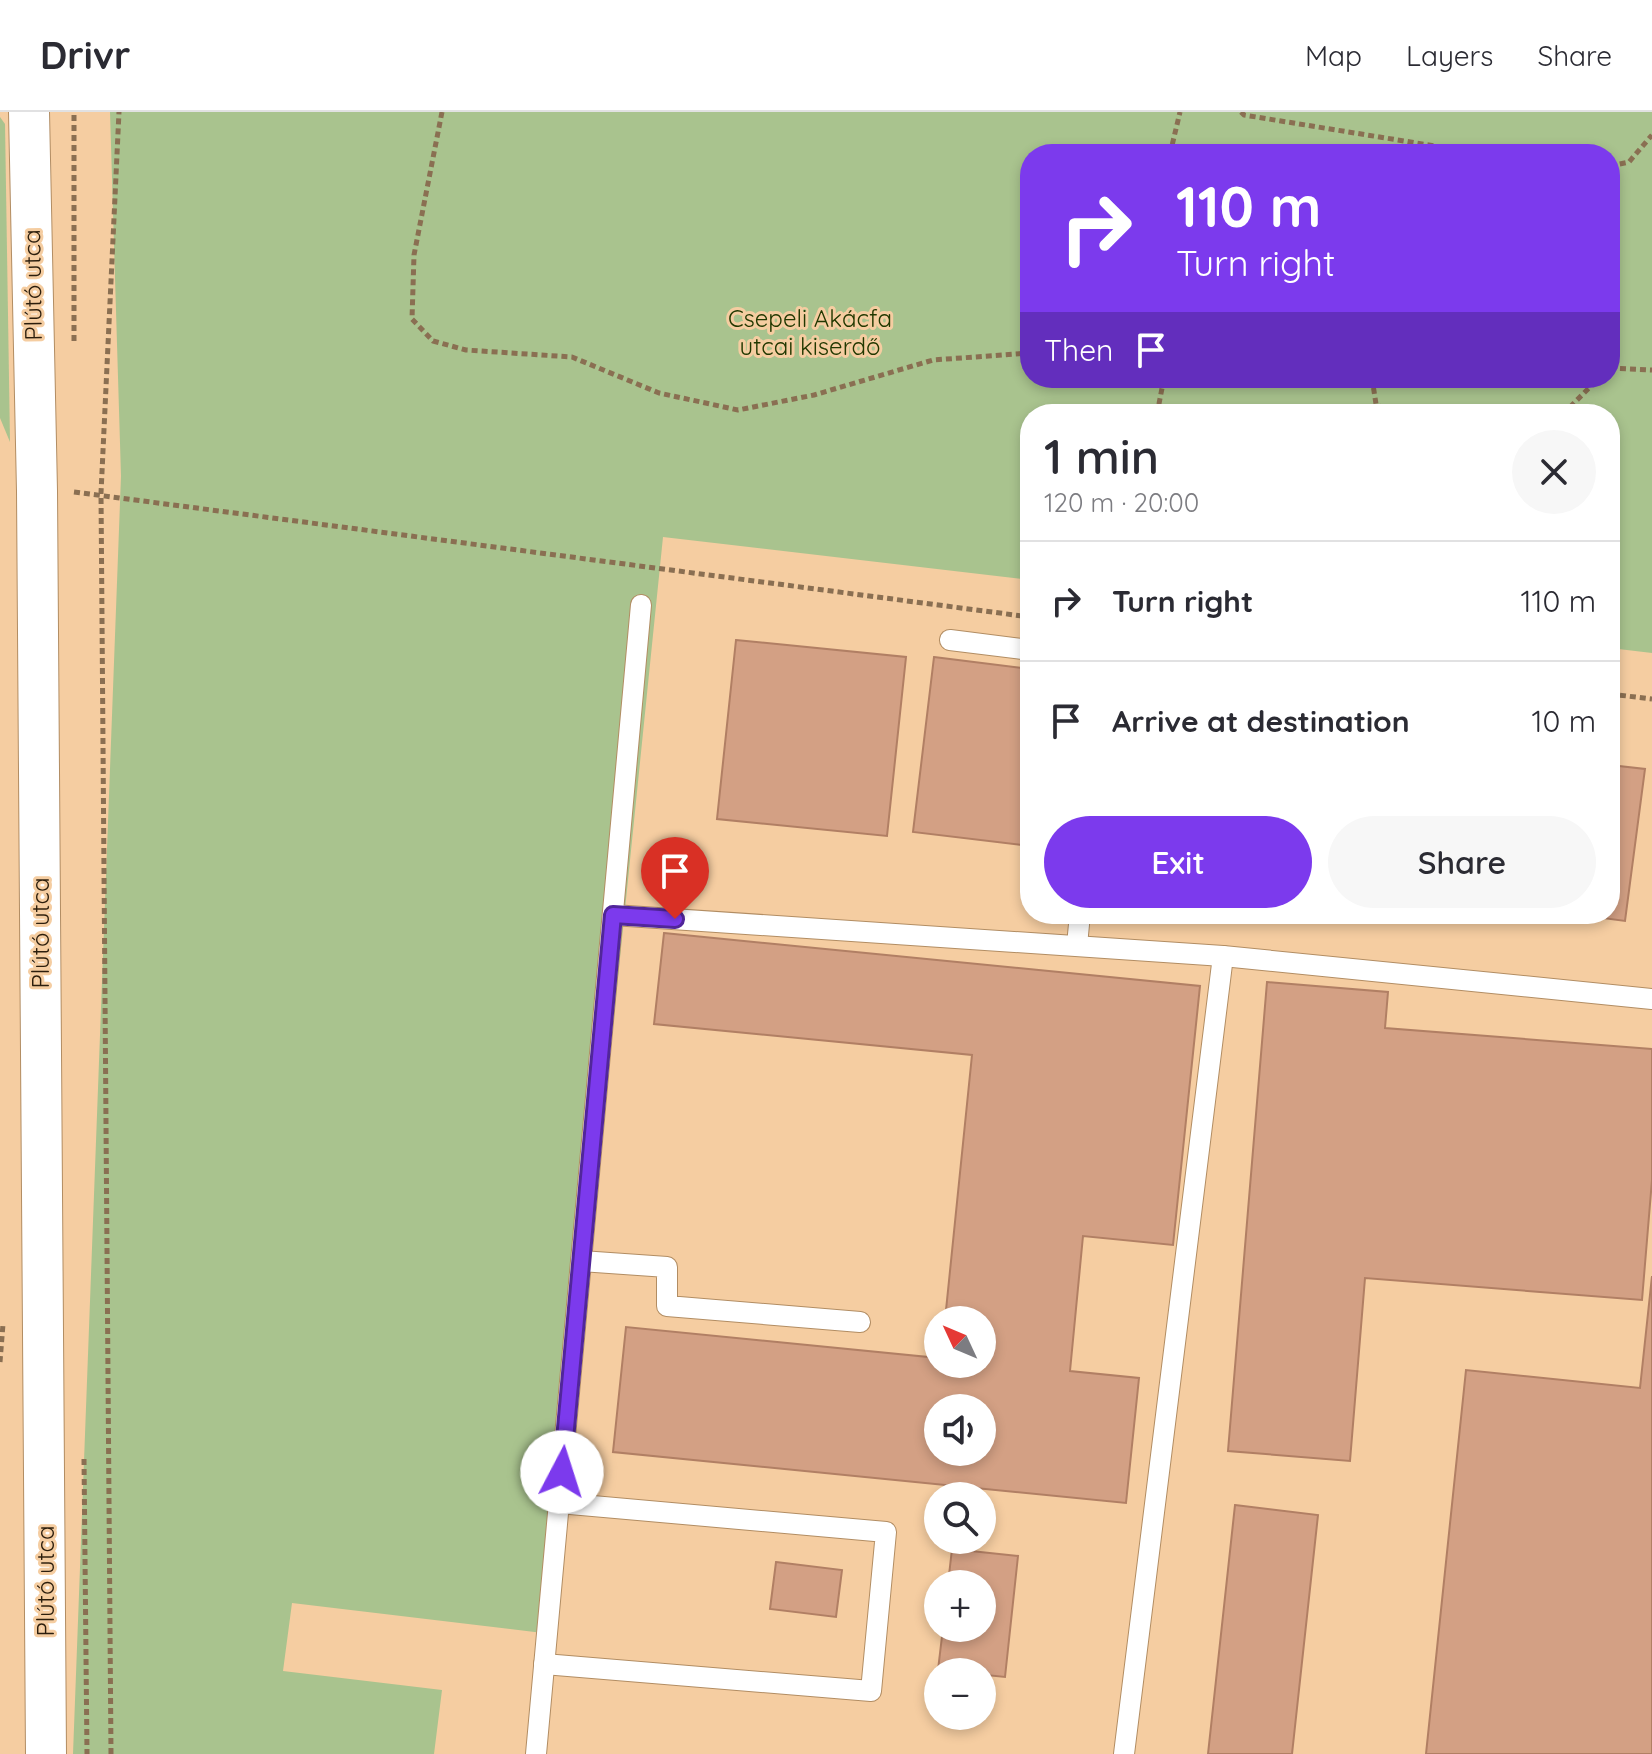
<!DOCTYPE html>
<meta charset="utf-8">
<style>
body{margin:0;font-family:Quicksand,sans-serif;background:#f7f7f7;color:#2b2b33;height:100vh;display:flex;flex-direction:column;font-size:30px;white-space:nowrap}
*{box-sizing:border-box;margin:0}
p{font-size:26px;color:#7c7c81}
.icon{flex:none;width:44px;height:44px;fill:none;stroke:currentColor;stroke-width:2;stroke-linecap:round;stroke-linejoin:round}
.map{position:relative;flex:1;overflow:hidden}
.details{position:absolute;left:1020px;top:292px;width:600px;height:520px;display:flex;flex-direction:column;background:#fff;border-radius:32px;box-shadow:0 4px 12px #0003}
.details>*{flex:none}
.top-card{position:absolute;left:1020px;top:32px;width:600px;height:244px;border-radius:32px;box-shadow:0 4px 12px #0003;background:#7c3aed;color:#fff;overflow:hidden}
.needle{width:52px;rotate:314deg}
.buttons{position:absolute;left:924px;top:1194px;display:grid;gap:16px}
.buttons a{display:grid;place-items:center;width:72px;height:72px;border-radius:50%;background:#fff;box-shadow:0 4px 12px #0003;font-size:40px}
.pin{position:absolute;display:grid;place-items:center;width:68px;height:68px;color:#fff;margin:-82px -34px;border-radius:50% 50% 50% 0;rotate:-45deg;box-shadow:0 0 8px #0007}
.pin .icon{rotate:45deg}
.me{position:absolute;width:88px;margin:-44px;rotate:5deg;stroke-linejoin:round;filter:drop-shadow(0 0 6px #0008)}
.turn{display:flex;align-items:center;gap:28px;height:168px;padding:0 24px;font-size:36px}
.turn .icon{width:104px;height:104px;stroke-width:2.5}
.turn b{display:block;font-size:56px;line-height:68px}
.then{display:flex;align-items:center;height:76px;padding:0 24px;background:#0003;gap:16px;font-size:30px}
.round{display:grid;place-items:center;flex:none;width:84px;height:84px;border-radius:42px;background:#f7f7f7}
.head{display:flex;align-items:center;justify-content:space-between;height:136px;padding:0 24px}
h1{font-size:48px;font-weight:600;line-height:60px}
.cta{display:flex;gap:16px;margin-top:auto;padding:16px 24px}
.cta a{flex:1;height:92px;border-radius:48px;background:#7c3aed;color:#fff;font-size:32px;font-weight:600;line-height:92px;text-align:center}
.cta a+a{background:#f7f7f7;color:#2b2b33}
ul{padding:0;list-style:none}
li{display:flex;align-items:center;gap:24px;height:120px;padding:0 24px;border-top:2px solid #e1e1e2}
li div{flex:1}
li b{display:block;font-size:30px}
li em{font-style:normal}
header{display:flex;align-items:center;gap:48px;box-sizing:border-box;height:112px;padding:0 40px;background:#fff;border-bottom:2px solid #e1e1e2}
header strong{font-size:38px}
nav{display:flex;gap:44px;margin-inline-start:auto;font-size:28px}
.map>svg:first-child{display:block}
.green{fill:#a9c38e;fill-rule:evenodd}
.building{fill:#d3a084;stroke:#b17f64;stroke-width:2;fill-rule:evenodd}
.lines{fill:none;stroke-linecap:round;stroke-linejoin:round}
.service-casing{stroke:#b28d63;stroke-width:22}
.minor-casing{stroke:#b28d63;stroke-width:42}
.path{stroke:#8a6f52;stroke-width:5;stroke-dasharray:6 4;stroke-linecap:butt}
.service{stroke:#fff;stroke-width:20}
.minor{stroke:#fff;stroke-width:40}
.route-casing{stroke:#51269a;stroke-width:20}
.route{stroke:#7c3aed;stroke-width:14}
.labels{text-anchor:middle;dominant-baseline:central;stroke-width:6;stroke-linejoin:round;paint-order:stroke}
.street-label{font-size:24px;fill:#2b1d0c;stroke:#f5cda1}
.park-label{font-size:24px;fill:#213800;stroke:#f5cda1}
</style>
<header>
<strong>Drivr</strong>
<nav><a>Map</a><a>Layers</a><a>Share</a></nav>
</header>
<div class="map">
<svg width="1652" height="1642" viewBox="0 0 1652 1642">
<rect width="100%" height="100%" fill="#f5cda1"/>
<g class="green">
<path d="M110,0h1542v541l-42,-5v-234h-580v166l-367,-43 -112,1097 -259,-31 -9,68 159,19 -8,64h-361l48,-1278zM1030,42h580v224h-580z"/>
<polygon points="0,5 5,12 10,330 0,306"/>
</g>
<g class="building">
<polygon points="736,528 906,545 887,724 717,707"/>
<polygon points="934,545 1030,557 1030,734 913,720"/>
<polygon points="1610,653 1645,657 1625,809 1573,802 1610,802"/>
<path d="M664,821l536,53 -27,259 -90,-9 -13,135 69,7 -13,125 -513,-51 13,-125 312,31v6h44v-44h-37l27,-265 -318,-31zM938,1296h44v44h-44z"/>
<polygon points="1267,870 1388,880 1385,916 1652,937 1652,1068 1642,1188 1365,1166 1350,1349 1228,1339"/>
<polygon points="1652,1164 1652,1642 1426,1642 1466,1258 1640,1276"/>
<polygon points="1235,1393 1318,1403 1292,1642 1208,1642"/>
<polygon points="952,1437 1018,1444 1005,1565 938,1558 943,1516 982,1516 982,1472 948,1472"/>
<polygon points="776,1450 842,1458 836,1505 770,1497"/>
</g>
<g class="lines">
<defs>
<g id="service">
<polyline points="950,528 1030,538"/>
<polyline points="613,803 1223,844 1652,887"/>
<polyline points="1077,833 1080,802"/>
<polyline points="581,1149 667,1155 667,1194 860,1210"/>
<polyline points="544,1552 871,1579 886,1420 559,1391"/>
<polyline points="536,1642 641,493"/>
<polyline points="1124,1642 1223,844"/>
</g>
<polyline id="minor" points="29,0 37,379 46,1642"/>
</defs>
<use href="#service" class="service-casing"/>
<use href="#minor" class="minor-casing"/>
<g class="path">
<polyline points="442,0 414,143 412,207 433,229 466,238 572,245 659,281 738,298 814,283 933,248 1030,241"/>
<polyline points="1241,0 1244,3 1484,42"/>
<polyline points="1170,42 1180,0"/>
<polyline points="1610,54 1629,50 1652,23"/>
<polyline points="74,229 74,0"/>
<polyline points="1610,256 1652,258"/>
<polyline points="1372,266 1376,292 1392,302"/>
<polyline points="1157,302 1164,266"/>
<polyline points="1563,302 1599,266"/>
<polyline points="74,380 1030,505"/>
<polyline points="1610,582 1652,587"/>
<polyline points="0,1250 3,1212"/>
<polyline points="84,1347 87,1642"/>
<polyline points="111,1642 101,381 119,0"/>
</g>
<use href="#service" class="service"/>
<use href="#minor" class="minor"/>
</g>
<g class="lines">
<defs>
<polyline id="route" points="562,1360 613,803 675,807"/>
</defs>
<use href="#route" class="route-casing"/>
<use href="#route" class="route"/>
</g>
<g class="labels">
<g class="street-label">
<text transform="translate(32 173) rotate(-91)">Plútó utca</text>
<text transform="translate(40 821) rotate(-90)">Plútó utca</text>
<text transform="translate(45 1469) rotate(-90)">Plútó utca</text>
</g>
<g class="park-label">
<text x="810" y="206">Csepeli Akácfa<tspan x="810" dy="28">utcai kiserdő</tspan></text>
</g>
</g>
</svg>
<div class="buttons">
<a><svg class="needle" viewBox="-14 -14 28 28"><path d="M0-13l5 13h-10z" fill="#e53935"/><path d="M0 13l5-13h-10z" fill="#7c7c81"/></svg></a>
<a><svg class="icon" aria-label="sound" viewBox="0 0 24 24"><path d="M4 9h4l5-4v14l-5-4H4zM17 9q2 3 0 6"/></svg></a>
<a><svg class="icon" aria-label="search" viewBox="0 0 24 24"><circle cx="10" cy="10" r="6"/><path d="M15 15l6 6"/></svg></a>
<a>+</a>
<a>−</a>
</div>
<div class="pin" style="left:675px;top:807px;background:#d93025"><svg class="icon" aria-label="arrive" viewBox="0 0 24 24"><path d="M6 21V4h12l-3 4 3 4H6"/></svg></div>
<svg class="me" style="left:562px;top:1360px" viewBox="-20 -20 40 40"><circle r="19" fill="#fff"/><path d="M0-13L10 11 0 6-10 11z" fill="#7c3aed"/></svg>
<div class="top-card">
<div class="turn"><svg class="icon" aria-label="right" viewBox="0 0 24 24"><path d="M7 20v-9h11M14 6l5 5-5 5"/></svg><div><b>110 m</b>Turn right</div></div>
<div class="then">Then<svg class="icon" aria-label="arrive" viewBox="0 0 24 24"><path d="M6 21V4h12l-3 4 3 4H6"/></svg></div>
</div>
<section class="details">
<div class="head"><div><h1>1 min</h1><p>120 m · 20:00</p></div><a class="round"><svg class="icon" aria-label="close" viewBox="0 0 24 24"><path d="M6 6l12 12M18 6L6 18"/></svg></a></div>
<ul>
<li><svg class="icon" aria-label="right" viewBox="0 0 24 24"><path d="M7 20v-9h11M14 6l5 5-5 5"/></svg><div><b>Turn right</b></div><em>110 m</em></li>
<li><svg class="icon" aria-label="arrive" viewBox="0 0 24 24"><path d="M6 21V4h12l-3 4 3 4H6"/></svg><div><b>Arrive at destination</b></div><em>10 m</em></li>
</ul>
<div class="cta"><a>Exit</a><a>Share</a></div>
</section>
</div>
